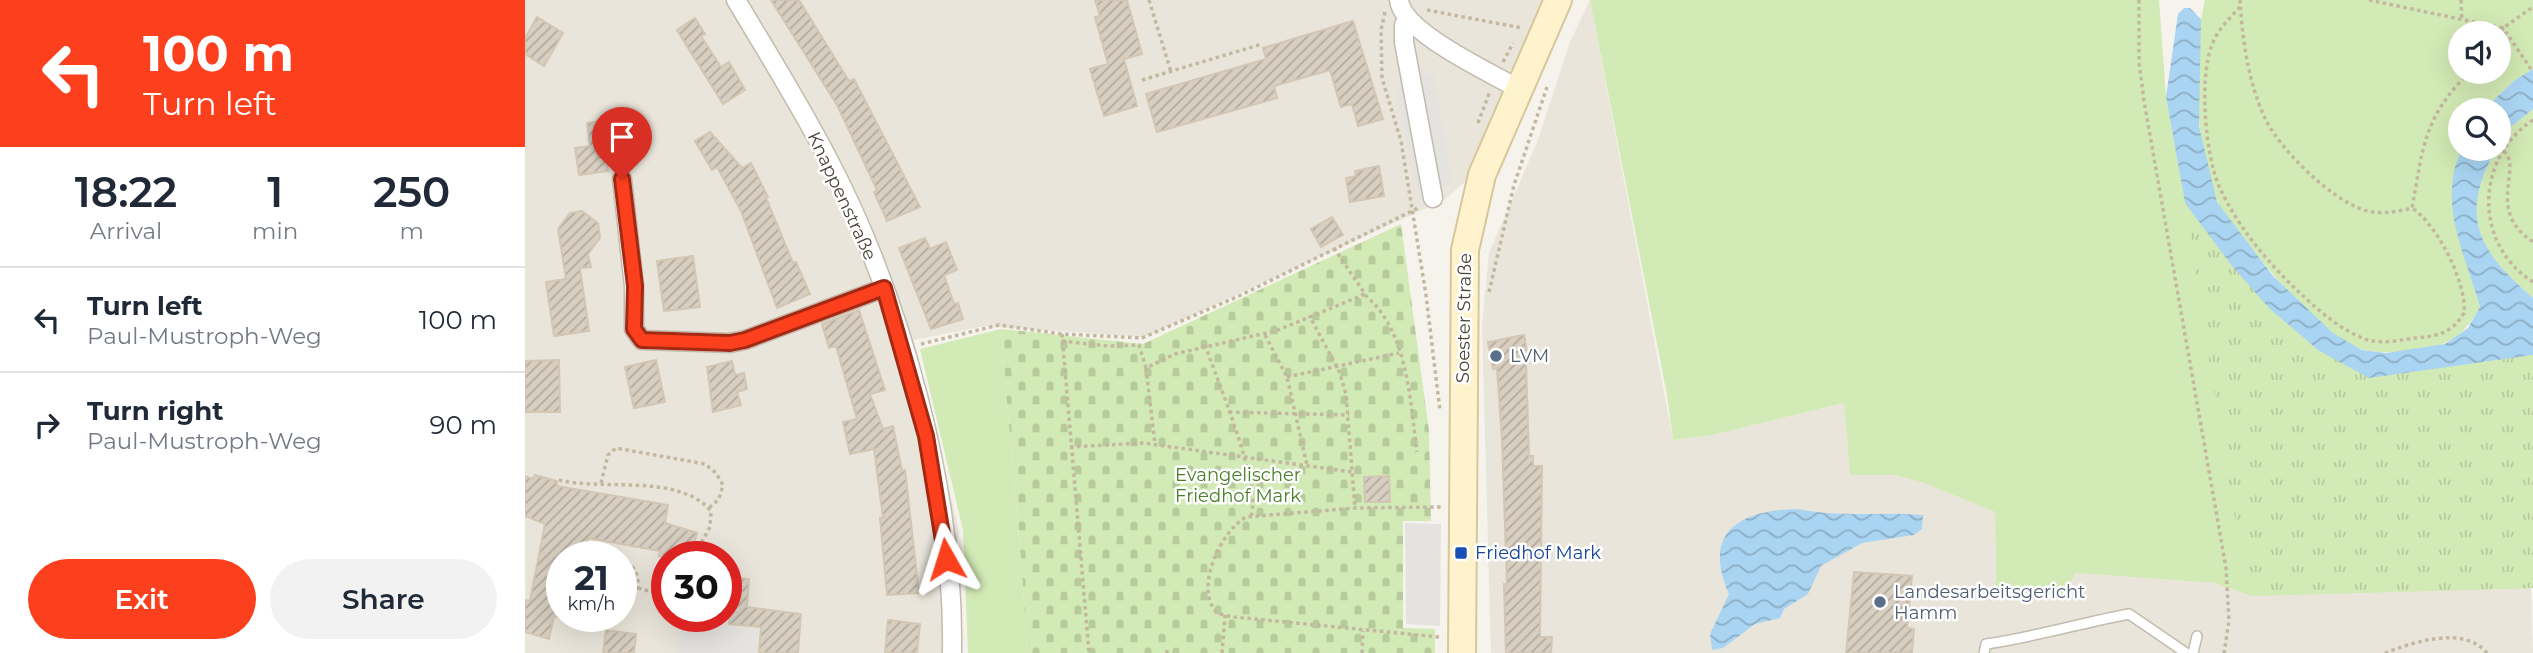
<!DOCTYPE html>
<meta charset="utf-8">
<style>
body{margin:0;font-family:Montserrat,sans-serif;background:#f2f2f3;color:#1f2937;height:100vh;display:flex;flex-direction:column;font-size:26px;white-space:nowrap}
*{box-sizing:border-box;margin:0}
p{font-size:23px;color:#747a83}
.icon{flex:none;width:38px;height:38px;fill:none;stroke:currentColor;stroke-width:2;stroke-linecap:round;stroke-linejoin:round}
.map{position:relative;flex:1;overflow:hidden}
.drawer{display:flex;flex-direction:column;background:#fff;width:525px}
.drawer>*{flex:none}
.top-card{background:#fc3f1d;color:#fff;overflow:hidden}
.buttons{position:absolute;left:1923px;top:21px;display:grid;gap:14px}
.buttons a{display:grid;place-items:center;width:63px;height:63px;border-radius:50%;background:#fff;box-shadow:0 7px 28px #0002;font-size:35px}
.speed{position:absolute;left:21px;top:541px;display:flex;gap:14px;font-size:35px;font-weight:700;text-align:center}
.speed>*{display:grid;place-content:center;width:91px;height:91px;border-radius:50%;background:#fff;box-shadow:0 7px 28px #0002;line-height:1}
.speed small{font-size:18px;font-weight:400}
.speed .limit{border:10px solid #d22;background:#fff;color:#111}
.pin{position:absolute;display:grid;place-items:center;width:60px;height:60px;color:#fff;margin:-72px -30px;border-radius:50% 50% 50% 0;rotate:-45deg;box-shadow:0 0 7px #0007}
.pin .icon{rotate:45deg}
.me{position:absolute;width:77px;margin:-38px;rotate:354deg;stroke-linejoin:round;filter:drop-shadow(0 0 5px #0008)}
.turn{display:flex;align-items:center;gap:24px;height:147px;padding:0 28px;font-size:32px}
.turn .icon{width:91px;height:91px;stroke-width:2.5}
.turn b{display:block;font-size:49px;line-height:60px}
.eta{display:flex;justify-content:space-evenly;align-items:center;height:119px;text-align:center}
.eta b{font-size:42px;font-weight:600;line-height:49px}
.primary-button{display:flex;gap:14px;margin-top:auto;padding:14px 28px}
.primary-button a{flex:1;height:80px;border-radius:42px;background:#fc3f1d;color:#fff;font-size:28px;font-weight:600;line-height:80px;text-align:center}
.primary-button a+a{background:#f2f2f3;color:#1f2937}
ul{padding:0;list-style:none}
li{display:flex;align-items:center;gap:21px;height:105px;padding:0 28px;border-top:2px solid #e0e1e3}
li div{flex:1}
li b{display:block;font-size:26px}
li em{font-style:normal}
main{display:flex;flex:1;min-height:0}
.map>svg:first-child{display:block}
.residential{fill:#eae5da;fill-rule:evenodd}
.grass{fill:#d2eab5;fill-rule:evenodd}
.cemetery{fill:url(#cemetery-stones)}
.park{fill:url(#park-tufts)}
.parking{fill:#e5e3e0}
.water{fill:url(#water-waves)}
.building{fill:url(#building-hatch);stroke:#d3c7b4;stroke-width:2}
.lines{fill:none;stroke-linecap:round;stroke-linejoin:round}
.lane-casing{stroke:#c2bbae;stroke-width:12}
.street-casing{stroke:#c2bbae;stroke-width:21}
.secondary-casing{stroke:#d6c79b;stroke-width:30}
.path{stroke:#c4b79f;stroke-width:3.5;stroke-dasharray:3.5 3.5;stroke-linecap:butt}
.lane{stroke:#fff;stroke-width:9}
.street{stroke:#fff;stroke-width:18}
.secondary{stroke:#fff3cd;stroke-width:26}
.route-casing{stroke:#a42913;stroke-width:18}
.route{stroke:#fc3f1d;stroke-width:12}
.service-dot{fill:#5c6f8a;stroke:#fff;stroke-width:2.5}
.transit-dot{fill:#1a4fb4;stroke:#fff;stroke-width:2.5}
.labels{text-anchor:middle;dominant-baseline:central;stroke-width:5;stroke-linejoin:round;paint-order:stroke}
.street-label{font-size:18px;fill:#4b4439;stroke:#fff}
.service-label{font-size:18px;fill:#4e5e75;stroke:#fff;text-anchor:start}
.park-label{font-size:18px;fill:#4a7f2a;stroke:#fff}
.transit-label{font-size:18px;fill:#164399;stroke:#fff;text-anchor:start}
</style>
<main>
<section class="drawer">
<div class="top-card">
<div class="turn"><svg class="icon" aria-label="left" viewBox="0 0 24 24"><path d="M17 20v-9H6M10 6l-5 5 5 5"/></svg><div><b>100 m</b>Turn left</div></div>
</div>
<div class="eta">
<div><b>18:22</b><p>Arrival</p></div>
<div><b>1</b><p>min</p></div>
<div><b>250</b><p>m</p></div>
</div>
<ul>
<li><svg class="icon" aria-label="left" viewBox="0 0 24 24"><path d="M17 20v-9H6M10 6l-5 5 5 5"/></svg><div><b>Turn left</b><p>Paul-Mustroph-Weg</p></div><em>100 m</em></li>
<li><svg class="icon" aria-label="right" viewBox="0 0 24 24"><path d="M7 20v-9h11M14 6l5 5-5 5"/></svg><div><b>Turn right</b><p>Paul-Mustroph-Weg</p></div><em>90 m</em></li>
</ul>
<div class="primary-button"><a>Exit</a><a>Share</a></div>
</section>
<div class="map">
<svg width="2008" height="653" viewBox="0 0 2008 653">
<defs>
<pattern id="cemetery-stones" width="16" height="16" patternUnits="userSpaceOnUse" patternTransform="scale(1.75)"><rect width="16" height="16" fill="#d2eab5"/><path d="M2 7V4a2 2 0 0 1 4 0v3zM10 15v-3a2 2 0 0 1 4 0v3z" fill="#b6ca9c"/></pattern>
<pattern id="park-tufts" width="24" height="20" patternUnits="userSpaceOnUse" patternTransform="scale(1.75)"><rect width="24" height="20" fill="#d2eab5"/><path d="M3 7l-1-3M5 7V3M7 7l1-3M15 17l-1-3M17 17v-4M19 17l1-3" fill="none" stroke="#b6ca9c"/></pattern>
<pattern id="water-waves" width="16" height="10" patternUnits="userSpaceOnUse" patternTransform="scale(1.75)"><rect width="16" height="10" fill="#a9d4f2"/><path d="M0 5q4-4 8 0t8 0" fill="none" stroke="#8caec5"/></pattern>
<pattern id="building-hatch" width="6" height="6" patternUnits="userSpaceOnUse" patternTransform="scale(1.75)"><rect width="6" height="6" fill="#d8cfc1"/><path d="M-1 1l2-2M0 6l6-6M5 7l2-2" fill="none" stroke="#b1aa9e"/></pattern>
</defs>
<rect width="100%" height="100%" fill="#f6f3ec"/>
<g class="residential">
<path d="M0,0h1022l-79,179 -24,21 -299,137 -160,-11 -71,14 45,191 -15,122h-419zM37,556h59v60h-59zM142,556h59v60h-59z"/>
<polygon points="1065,0 1148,440 1187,435 1319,403 1325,475 1369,475 1399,483 1470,512 1471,589 1550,573 1690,583 1726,596 2006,586 2008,653 966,653 957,325 964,253 1013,140 1045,42"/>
</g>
<g class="grass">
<polygon points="1065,0 1634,0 1641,97 1660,203 1844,378 2008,355 2008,588 1726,596 1690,583 1550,573 1537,598 1471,589 1470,512 1399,483 1369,475 1325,475 1319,403 1187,435 1148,440 1142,395"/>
<path d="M1680,0h328v69l-18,11 -32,30h-22l1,39 -5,11 16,125 7,22c-15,27 -31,39 -62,43 -18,2 -35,4 -53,0 -37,-8 -95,-77 -117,-107 -10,-13 -26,-28 -31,-43 -22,-57 -26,-141 -12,-200zM1936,33h38v39h-38z"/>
<path d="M2008,109v189c-54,-47 -75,-81 -37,-149h3l6,-17z"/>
<path d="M476,329c8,108 21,216 26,324h-59l-5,-123 -43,-181z"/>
</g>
<path class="cemetery" d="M876,224l28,207 2,90h-28v107l32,1v24h-408c-5,-108 -18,-216 -26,-324l142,15z"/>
<polygon class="park" points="1660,203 1707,266 1793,350 1942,365 2008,355 2008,588 1726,596 1703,483"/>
<g class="parking">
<polygon points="909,72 927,184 894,198 870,86"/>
<polygon points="880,523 916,524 915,626 881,624"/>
<polygon points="201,578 206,578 202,627 233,631 231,653 151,653 157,616 201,616"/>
</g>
<g class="water">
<path d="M1659,8h6l11,11 -2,107 18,76 56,74 60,57 29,17 24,3 59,-9 23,-16 12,-21c-14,-50 -44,-106 -18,-158h34c-38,68 -17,102 37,149v57l-164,23 -51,-28 -49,-42 -37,-42 -47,-63 -19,-106 12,-83z"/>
<polygon points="2008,69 2008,109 1980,132 1974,143 1974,110 1958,110 1990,80"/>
<path d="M1273,509c41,9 83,2 125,6l-1,14 -8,6 -52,8 -41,23 -13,28 -24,15 -4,9 -25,6 -32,24 -11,2 -2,-16 19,-40c-28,-63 12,-84 69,-85z"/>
</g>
<g class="building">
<polygon points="246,0 274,0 324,81 329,79 395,207 362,221 349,192 352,190 312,105"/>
<polygon points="570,0 602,0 617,54 599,59 612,106 579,116 565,69 583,64 570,17 575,16"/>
<polygon points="12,17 38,33 19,66 0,54 0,38"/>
<polygon points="170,18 180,34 176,36 196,67 204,62 220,90 198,104 152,30"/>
<polygon points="828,21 858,119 833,126 827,104 816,107 805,70 749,86 752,98 632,132 621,94 741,59 738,48"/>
<polygon points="97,118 104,160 82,163 83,171 54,175 50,148 65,146 62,123"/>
<polygon points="185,132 217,168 226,163 243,197 241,198 268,263 271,262 285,294 252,308 216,211 192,167 187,170 170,141"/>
<polygon points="854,166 859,196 825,202 821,178 831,176 830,171"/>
<polygon points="57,211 73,223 75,238 63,254 66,267 55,268 64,331 29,336 21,282 41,279 33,229 45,213"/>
<polygon points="807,217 818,235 796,247 786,229"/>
<polygon points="400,238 405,249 421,242 432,270 419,275 429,304 433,303 438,319 406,329 374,248"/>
<polygon points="168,256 175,307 139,311 132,261"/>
<polygon points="334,310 360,390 345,394 358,429 368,426 377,471 380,470 394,593 362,595 355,518 358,518 349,449 325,454 318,422 332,419 311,346 304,348 297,324"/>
<polygon points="999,335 1004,363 1001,363 1004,456 1008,456 1008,466 1017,466 1015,637 1027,637 1026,653 981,653 979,584 982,584 977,440 972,368 968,369 963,342"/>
<polygon points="34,360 35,412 0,412 0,361"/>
<polygon points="131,360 140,402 109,408 100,367"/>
<polygon points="207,361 210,375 219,373 222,389 212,392 216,405 188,412 182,367"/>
<polygon points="10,475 32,481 32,486 143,505 140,523 172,533 165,556 134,556 135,551 63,538 60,556 37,556 37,618 29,616 24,639 0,632 0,600 5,601 20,524 0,516 0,476 8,479"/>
<polygon points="864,476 865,502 840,502 839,477"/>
<polygon points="1329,572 1387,576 1382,628 1389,629 1387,652 1321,653"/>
<polygon points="208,577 224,579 222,607 276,614 273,653 234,653 236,627 204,624"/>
<polygon points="363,620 395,624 392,653 360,653"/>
<polygon points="81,630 111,634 109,653 78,653"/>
</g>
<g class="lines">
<defs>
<g id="lane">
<path d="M1459,653l2,-9c49,-7 95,-21 143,-30l57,39"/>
<polyline points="1668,653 1672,636"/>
</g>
<g id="street">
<path d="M211,0c31,52 63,103 91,157 74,140 128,337 125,496"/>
<path d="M874,0c3,32 90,72 118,88"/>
<polyline points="882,21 879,25 879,42 908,198"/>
<polyline points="97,179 109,286 109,329 117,340 205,343 220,340 359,288"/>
</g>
<polyline id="secondary" points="937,653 940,250 957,175 1033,0"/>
</defs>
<use href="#lane" class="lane-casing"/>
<use href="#street" class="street-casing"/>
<use href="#secondary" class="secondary-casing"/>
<g class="path">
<polyline points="624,0 646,72"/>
<polyline points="1614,0 1614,62 1619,101 1701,568 1704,621 1699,653"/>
<path d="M1715,0c2,37 8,81 24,116 14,32 66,83 100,94 15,5 33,2 48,-2 11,-59 11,-91 58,-136"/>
<polyline points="1844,0 1978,28 2008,7"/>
<polyline points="1936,0 1937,21"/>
<path d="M1715,7c-10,11 -23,23 -28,38 -13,32 -7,109 7,141 18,40 48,76 80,106 19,18 42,39 69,48 15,4 33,0 48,-2 22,-2 36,-5 48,-25 3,-30 -27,-89 -52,-105"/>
<polyline points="902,10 997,28"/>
<polyline points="860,12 856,30 857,78 876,141 901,295 915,411"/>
<polyline points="1974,37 1978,28 2008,72"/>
<polyline points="978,62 988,43"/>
<polyline points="617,80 737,44"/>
<path d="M2008,120c-58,38 -60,124 0,162"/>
<polyline points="953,123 965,91"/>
<path d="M1979,151c19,18 -19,59 29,91"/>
<polyline points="809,248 840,294 785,317 814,371 821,394 830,508"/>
<polyline points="964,292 989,185 1022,87"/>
<path d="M840,295c43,36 45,105 52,157"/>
<polyline points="537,334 564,653"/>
<polyline points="740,335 762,377 782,465"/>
<polyline points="537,341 583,346 614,345 621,368 650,354 750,331 785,317"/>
<polyline points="396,344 474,325 537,334 617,338 714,296 895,207"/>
<path d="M680,345c12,35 57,140 46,171"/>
<polyline points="621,368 630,444"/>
<polyline points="762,377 874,353"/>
<polyline points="704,412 824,415"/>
<polyline points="545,447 618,443 827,472"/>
<path d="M34,480c43,11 120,-7 152,31l-1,16 -16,29"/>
<polyline points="76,483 83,455 91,448 180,464 191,473 198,485 194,499 184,508"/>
<path d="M96,558c23,11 22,37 0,48"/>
<polyline points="113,588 142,596"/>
<path d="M914,637l-205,-20c-6,-1 -16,-2 -20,-8 -18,-26 8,-78 32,-92l109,-9 86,-1"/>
<polyline points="642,653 642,650"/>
<polyline points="697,653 700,615"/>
<polyline points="837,653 838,631"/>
<path d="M1860,653c29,-11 78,-28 102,0"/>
</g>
<use href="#lane" class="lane"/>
<use href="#street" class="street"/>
<use href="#secondary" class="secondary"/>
</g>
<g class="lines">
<defs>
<polyline id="route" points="97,179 110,286 109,329 117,340 205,343 220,340 359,288 401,436 421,559"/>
</defs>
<use href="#route" class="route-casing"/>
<use href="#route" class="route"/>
</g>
<g class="service-dot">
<circle cx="971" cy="356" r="7"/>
<circle cx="1355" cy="602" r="7"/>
</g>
<rect class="transit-dot" x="929" y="546" width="14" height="14" rx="3.5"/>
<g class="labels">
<g class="street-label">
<text transform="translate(317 196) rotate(65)">Knappenstraße</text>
<text transform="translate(939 318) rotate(-89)">Soester Straße</text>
</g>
<g class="service-label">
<text x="985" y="356">LVM</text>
<text x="1369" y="592">Landesarbeitsgericht<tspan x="1369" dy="21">Hamm</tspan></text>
</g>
<g class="park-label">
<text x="713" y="475">Evangelischer<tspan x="713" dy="21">Friedhof Mark</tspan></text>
</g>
<g class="transit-label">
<text x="950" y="553">Friedhof Mark</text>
</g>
</g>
</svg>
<div class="buttons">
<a><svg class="icon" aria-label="sound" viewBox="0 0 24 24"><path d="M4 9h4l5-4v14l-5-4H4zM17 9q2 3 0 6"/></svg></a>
<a><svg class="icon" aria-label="search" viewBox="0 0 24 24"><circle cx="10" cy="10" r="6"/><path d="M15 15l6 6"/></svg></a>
</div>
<div class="speed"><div>21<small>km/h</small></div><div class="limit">30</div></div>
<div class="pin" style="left:97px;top:179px;background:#d93025"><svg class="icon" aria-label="arrive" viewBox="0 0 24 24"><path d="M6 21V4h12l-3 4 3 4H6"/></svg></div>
<svg class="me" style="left:421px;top:559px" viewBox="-20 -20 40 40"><path d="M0-17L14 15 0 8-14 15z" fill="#fc3f1d" stroke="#fff" stroke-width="4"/></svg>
</div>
</main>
